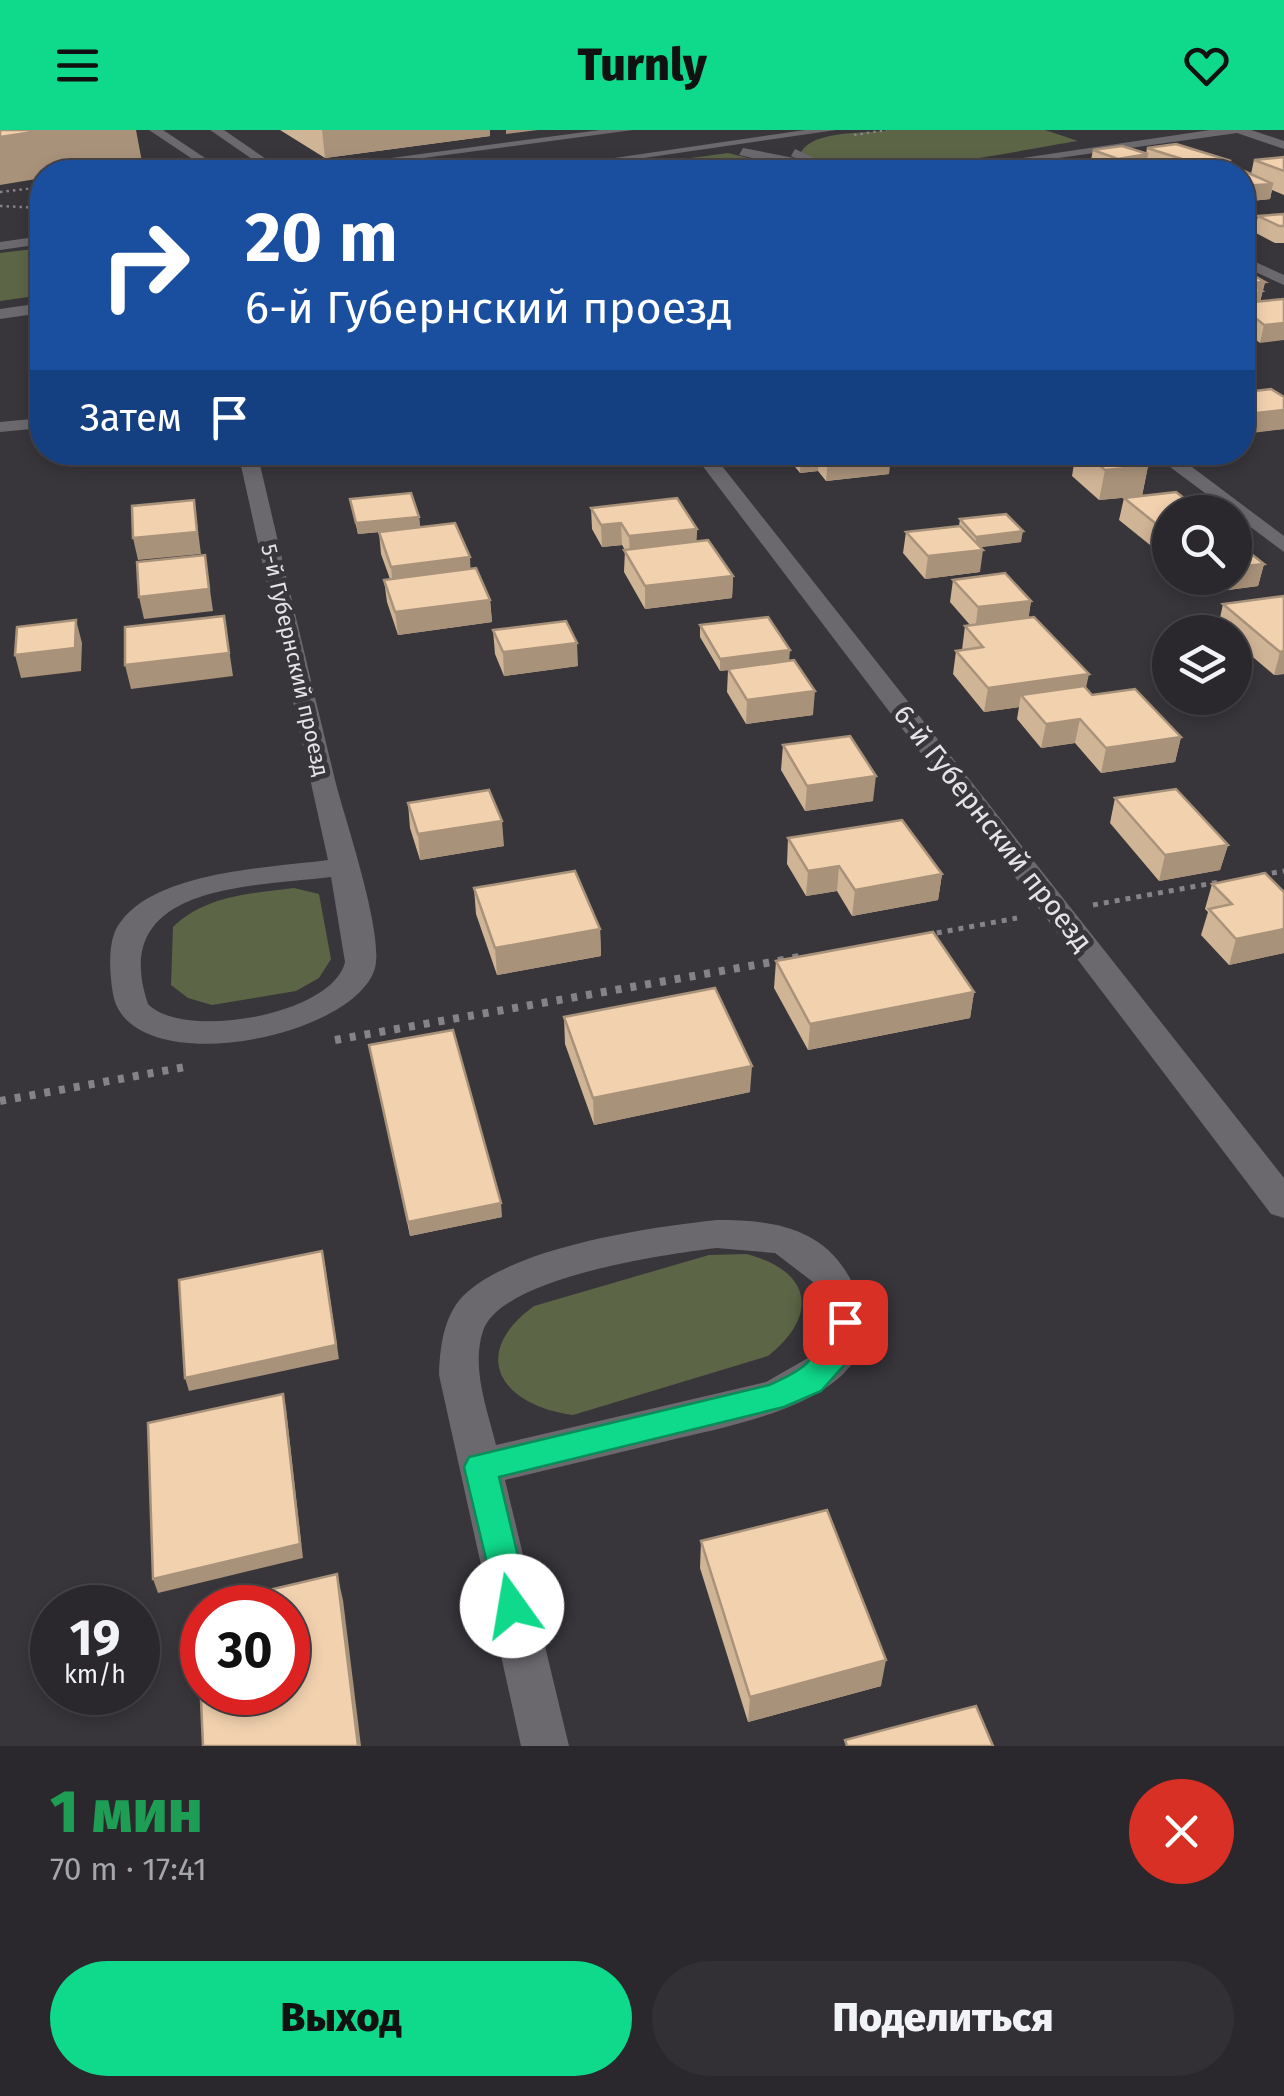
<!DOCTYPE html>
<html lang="ru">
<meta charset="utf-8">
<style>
body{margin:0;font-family:"Fira Sans",sans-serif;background:#323034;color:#f1f3f6;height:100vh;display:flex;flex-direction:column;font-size:38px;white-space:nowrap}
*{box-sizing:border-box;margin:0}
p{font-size:32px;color:#a5a6a9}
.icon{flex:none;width:55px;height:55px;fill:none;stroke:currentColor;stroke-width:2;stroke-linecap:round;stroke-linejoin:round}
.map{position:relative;height:1616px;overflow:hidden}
.sheet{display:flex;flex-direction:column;background:#2a282c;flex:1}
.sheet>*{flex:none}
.hud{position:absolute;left:30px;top:30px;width:1225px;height:305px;border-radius:40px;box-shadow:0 5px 15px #0003,0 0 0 2px #464448;background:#1a4fa0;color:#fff;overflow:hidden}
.controls{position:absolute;left:1152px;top:365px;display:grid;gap:20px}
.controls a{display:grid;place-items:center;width:100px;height:100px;border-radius:50%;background:#2a282c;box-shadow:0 5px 15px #0003,0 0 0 2px #464448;font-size:50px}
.speed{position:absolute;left:30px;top:1455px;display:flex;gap:20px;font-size:50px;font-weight:700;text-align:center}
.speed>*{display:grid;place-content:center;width:130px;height:130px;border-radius:50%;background:#2a282c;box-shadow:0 5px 15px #0003,0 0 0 2px #464448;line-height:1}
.speed small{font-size:25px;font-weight:400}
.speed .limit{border:15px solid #d22;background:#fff;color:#111}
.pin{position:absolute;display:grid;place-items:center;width:85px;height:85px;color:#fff;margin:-42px;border-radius:20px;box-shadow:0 5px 15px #0006}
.me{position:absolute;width:110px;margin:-55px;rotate:347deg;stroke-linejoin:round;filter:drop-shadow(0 0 8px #0008)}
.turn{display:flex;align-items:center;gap:35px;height:210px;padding:0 50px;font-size:45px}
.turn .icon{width:130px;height:130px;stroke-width:2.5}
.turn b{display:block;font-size:70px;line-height:85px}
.then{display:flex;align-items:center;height:95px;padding:0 50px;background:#0003;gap:20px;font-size:38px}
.round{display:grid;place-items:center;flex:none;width:105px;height:105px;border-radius:52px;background:#323034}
.head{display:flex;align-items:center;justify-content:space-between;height:170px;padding:0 50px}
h1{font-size:60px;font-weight:800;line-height:75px;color:#1e9e55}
.button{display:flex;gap:20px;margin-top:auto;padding:20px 50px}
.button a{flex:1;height:115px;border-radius:60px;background:#0fd98a;color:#111;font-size:40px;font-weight:800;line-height:115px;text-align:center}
.button a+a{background:#323034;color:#f1f3f6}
header{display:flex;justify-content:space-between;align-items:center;height:130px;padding:0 50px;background:#0fd98a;color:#111;font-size:45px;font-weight:800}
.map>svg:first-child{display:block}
.green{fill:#5c6546}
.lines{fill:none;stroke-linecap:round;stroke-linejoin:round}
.path-far2{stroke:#858387;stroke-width:2.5;stroke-dasharray:2.5 4;stroke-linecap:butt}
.path-far1{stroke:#858387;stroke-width:5;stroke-dasharray:5 6;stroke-linecap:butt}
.path{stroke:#858387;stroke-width:8;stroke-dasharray:6 9;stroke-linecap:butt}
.minor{fill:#6b696e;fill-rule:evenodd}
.wall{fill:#d0b496}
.shaded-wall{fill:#a9927a}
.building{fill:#f2d1af;stroke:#a9927a;stroke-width:2.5;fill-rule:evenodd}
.route{fill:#0fd98a;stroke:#0a8d5a;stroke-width:2.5}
.labels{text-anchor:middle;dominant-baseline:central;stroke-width:10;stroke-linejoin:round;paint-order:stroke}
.far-street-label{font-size:22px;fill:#e4e3e6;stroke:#38363b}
.street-label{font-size:28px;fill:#e4e3e6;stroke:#38363b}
</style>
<header><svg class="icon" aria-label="menu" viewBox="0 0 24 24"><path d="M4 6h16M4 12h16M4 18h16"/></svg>Turnly<svg class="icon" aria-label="heart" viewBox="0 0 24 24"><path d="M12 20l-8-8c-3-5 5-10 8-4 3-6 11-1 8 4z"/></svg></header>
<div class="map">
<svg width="1284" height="1616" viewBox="0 0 1284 1616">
<rect width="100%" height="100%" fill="#38363b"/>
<g class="green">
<path d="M890,0h155l33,11c-57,8 -237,51 -277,11 13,-22 62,-18 89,-22z"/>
<polygon points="728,23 803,42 682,42 661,32"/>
<polygon points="42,118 42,165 0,171 0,123"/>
<path d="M294,758l25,6 12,65 -12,19 -23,13 -84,14 -24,-7 -17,-13 2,-58c34,-32 76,-33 121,-39z"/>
<path d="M746,1124c65,16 74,61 22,102l-195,59c-71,-9 -106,-60 -39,-109l175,-51z"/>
</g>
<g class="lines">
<g class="path-far2">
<polyline points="854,5 887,0"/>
<polyline points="886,41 913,36"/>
<polyline points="151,42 170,40"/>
<polyline points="0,62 42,57"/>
<polyline points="0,76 42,78"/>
</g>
<g class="path-far1">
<polyline points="1261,745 1284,741"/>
<polyline points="1093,775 1219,752"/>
<polyline points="926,805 1017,788"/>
</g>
<g class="path">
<polyline points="335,910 800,827"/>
<polyline points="0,971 185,937"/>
</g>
<g class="minor">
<polygon points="149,0 163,0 226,42 212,42"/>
<polygon points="210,0 224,0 285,42 271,42"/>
<polygon points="600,0 633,0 318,42 287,42"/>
<polygon points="805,0 836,0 548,42 519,42"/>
<polygon points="1210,0 1251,0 1284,11 1284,19 1237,3 959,42 930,42"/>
<path d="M743,18l51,10 23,14c-20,1 -56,-13 -78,-17z"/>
<polygon points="795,19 827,34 868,42 824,41 791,26"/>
<polygon points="42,106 42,114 0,120 0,112"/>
<polygon points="1242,126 1284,145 1284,155 1242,136"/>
<polygon points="42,173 42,183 0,189 0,179"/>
<polygon points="42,288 42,298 0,302 0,292"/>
<path d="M238,322h19c26,111 52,221 79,332 10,38 48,150 39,184 -20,71 -246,115 -262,26 -3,-18 -5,-43 1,-60 26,-63 156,-66 214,-74zM331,747l14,85c-12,53 -162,79 -197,42 -41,-121 104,-117 183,-127z"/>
<polygon points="692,322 711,322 1284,1048 1284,1088 1271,1084"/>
<polygon points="1150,322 1172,322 1284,406 1284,422"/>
<path d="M717,1090c49,0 99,5 128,50 79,123 -100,152 -178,171 -54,13 -108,26 -162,39l64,266h-48l-82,-371c1,-27 4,-58 24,-79 49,-49 187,-69 254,-76zM717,1118l58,5 38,29 12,39 -3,18 -14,19 -42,24 -270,63c-9,-37 -25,-77 -13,-114 18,-54 184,-77 234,-83z"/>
</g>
</g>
<g class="wall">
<polygon points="280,0 490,0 490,6 325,28"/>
<polygon points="1147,18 1231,31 1228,42 1175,42 1146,33 1145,39 1113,42 1090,35 1093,20 1146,24"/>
<polygon points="1284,27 1284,65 1272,60 1270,69 1242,72 1242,42 1251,44 1254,30"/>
<polygon points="1284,84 1284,113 1275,113 1254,102 1258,86"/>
<polygon points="1242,142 1265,152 1260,172 1284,169 1260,213 1242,199"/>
<polygon points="1242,253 1255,261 1284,267 1284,299 1242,303"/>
<polygon points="783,322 890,322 889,344 826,351 818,341 800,343"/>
<polygon points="1076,322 1132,322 1148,336 1142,366 1099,370 1072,346"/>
<polygon points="1124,368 1170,382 1170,447 1159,438 1163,418 1155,419 1119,390"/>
<polygon points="350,369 419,387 420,397 470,427 470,439 490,470 492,492 398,505 387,472 384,450 390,449 381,424 379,402 358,404"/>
<polygon points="591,378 697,399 696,412 733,446 732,468 645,479 624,442 625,420 622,415 602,417 592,399"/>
<polygon points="960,389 1021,412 980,417 980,442 925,449 903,423 906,402 959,396"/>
<polygon points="1264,434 1258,456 1190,465 1170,448 1235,448"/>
<polygon points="953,450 1031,471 1028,488 1092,565 1181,607 1175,632 1101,643 1075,613 1041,618 1017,589 1019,577 984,582 953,544 956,521 962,520 965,496 970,495 950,472"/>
<polygon points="1284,466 1284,544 1274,545 1235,512 1235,502 1224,502 1218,497 1223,474"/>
<polygon points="700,495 790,531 813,585 746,594 727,562 728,540 720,541 700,507"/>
<polygon points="493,500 578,536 504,546 495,524"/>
<polygon points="783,615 873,671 805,681 781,640"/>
<polygon points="1115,668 1228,715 1220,740 1159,751 1110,693"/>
<polygon points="408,673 504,716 420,730 410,698"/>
<polygon points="788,708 942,744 938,770 852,786 837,761 806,766 787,734"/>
<polygon points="1212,754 1284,762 1284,823 1229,835 1201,805 1208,782 1205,779"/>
<polygon points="474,758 600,799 601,826 497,845 476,784"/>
<polygon points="776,831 974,862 970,888 808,920 774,858"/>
<polygon points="564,887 750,962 594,995 565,914"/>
<polygon points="369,915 502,1087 410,1106"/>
<polygon points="701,1411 881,1556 748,1592 700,1438"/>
</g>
<g class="shaded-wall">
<polygon points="46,0 136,0 142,32 75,42 42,42 42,48 0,55 0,7"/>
<polygon points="322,0 490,0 490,6 325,28"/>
<polygon points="506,0 538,0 506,4"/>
<polygon points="1148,24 1145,39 1116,42 1118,29"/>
<polygon points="1231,31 1228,42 1200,42 1201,35"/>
<polygon points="1273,54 1270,69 1242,72 1242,56"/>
<polygon points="1265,152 1258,179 1242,177 1242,165 1248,153"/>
<polygon points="1284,193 1284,210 1260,213 1264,195"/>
<polygon points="1284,280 1284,299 1244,304 1248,284"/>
<polygon points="556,322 619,322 619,323 556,330"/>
<polygon points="819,322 818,341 800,343 801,323"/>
<polygon points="891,324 889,344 826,351 828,330"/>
<polygon points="1148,336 1142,366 1099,370 1105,340"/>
<polygon points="194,370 201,424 138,430 133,408"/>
<polygon points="419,387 420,398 358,404 356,393"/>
<polygon points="621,393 622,415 602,417 601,395"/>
<polygon points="1170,396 1170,417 1164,416 1163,418 1155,419 1160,397"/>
<polygon points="697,399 696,420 630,428 629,406"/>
<polygon points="1023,401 1021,412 975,418 976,407"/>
<polygon points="983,420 980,442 925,449 928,426"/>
<polygon points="205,425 213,481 144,489 139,467"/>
<polygon points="470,427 471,450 393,459 391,437"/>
<polygon points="1264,434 1258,456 1190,465 1195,448 1235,448 1235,437"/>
<polygon points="733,446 732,468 645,479 645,456"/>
<polygon points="490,470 492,492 398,505 395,482"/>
<polygon points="1031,471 1028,493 975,500 978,477"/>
<polygon points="224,486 233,546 131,559 125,535"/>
<polygon points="76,490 82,513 81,541 21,548 15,525"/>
<polygon points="577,513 578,536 504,546 503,522"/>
<polygon points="790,520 789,532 720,541 720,529"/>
<polygon points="1284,521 1284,544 1274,545 1280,522"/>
<polygon points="1089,544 1084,567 1021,565 1019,577 984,582 988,558"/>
<polygon points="815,561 813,585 746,594 747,570"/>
<polygon points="1080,589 1075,613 1041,618 1046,594"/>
<polygon points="1181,607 1175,632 1101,643 1106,618"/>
<polygon points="876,646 873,671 805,681 807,656"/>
<polygon points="502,691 504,716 420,730 418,704"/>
<polygon points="1228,715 1220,740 1159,751 1165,725"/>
<polygon points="839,736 837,761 806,766 808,741"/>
<polygon points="942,744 938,770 852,786 855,760"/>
<polygon points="600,799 601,826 497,845 495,818"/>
<polygon points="1284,799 1284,823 1229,835 1236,809"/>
<polygon points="974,862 970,888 808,920 810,894"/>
<polygon points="752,936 750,962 594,995 593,968"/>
<polygon points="501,1073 502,1087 410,1106 408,1092"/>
<polygon points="325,1135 339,1229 189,1261 185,1248"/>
<polygon points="283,1264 286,1278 303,1428 158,1463 153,1449"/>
<polygon points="337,1444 343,1470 361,1616 358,1616"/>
<polygon points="886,1530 881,1556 748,1592 750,1567"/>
</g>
<g class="building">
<polygon points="0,0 46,0 0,7"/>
<polygon points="1176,14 1231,31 1201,35 1147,18"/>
<polygon points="1122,16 1148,24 1118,29 1093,20"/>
<polygon points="1284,27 1284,41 1254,30"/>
<polygon points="1030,39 1040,42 1007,42"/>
<polygon points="1244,41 1273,54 1242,56 1242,42 1229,42"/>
<polygon points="1284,84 1284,96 1279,96 1258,86"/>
<polygon points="1246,141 1265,152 1248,153 1262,161 1242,165 1242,142"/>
<polygon points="1284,169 1284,193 1264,195 1242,177 1242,173"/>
<polygon points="1242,253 1255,261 1271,259 1284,267 1284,280 1248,284 1242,280"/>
<polygon points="821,322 890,322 891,324 828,330"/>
<polygon points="1084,322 1132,322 1148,336 1105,340"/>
<polygon points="1176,362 1202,382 1170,382 1170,396 1160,397 1124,368"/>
<polygon points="411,363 419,387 356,393 350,369"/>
<polygon points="677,368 697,399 629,406 621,393 601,395 591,378"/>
<polygon points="194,370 197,402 133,408 132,376"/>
<polygon points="1006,384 1023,401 976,407 960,389"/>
<polygon points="455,393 470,427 391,437 379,402"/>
<polygon points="960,396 983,420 928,426 906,402"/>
<polygon points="708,410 733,446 645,456 624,420"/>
<polygon points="1235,411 1264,434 1235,437"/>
<polygon points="205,425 209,459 139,467 137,432"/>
<polygon points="476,438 490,470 395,482 384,450"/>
<polygon points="1005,443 1031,471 978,477 953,450"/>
<polygon points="1284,466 1284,521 1280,522 1223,474"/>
<polygon points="224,486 229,523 125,535 125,497"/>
<polygon points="768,487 790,520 720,529 700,495"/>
<polygon points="1034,487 1089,544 988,558 956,521 983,517 965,496"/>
<polygon points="76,490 75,518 15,525 17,497"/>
<polygon points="566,491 577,513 503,522 493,500"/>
<polygon points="794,530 815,561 747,570 728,539"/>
<polygon points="1084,556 1092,565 1135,559 1181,607 1106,618 1080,589 1046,594 1021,565"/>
<polygon points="850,606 876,646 807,656 783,615"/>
<polygon points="1176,659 1228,715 1165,725 1115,668"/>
<polygon points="489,660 502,691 418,704 408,673"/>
<polygon points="902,690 942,744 855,760 839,736 808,741 788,708"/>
<polygon points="575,741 600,799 495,818 474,758"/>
<polygon points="1265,743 1284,762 1284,799 1236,809 1209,779 1232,774 1212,754"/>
<polygon points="933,802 974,862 810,894 776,831"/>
<polygon points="715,858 752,936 593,968 564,887"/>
<polygon points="453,900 501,1073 408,1092 369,915"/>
<polygon points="322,1121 336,1215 185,1248 179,1150"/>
<polygon points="283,1264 300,1414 153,1449 148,1293"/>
<polygon points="827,1380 886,1530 750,1567 701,1411"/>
<path d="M337,1444l21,172h-155l-6,-139zM202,1478h86v84h-86z"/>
<polygon points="976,1576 993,1616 847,1616 845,1610"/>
</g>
<path class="route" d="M845,1180l10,4 5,8 -14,41 -25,28 -37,16 -285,70 31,129 -5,12 -13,5 -12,-5 -36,-151 5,-10 300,-72c49,-21 43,-28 66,-71z"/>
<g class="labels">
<g class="far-street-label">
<text transform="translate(295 530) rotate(77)">5-й Губернский проезд</text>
</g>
<g class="street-label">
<text transform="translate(993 698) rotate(52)">6-й Губернский проезд</text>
</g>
</g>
</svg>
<div class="controls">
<a><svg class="icon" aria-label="search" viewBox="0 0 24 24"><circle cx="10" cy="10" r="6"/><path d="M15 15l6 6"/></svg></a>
<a><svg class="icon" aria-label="layers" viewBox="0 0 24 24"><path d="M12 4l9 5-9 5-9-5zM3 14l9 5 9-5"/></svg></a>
</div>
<div class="speed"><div>19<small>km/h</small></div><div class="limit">30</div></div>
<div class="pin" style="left:845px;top:1192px;background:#d93025"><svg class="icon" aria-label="arrive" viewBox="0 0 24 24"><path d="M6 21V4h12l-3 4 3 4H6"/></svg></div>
<svg class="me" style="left:512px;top:1476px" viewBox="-20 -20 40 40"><circle r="19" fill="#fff"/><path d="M0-13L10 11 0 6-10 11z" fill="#0fd98a"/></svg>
<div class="hud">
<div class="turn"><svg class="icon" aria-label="right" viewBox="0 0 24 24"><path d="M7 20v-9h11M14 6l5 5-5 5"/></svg><div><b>20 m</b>6-й Губернский проезд</div></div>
<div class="then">Затем<svg class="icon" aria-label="arrive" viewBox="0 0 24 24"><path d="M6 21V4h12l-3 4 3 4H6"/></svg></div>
</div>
</div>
<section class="sheet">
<div class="head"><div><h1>1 мин</h1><p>70 m · 17:41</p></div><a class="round" style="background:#d93025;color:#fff"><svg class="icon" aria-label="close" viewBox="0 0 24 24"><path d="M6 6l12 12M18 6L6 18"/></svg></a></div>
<div class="button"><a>Выход</a><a>Поделиться</a></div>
</section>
